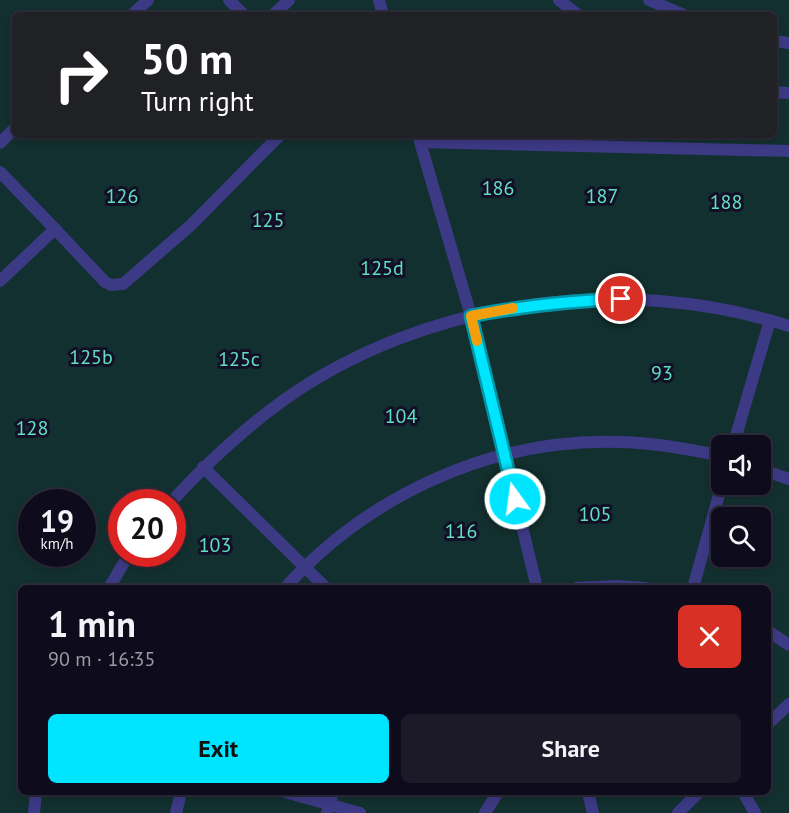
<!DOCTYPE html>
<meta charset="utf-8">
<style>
body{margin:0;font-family:"PT Sans",sans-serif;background:#1c1929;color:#f1f3f6;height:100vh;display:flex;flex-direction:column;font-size:22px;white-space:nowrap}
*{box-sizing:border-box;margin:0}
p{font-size:20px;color:#9b9ba3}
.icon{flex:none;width:33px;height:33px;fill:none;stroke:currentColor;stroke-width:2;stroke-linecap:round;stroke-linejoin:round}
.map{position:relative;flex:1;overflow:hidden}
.details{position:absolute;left:18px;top:585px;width:753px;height:210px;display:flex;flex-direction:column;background:#0e0b1c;border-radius:9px;box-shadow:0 3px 9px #0003,0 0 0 2px #2e2b3b}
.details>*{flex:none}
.banner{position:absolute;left:12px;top:12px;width:765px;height:126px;border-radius:9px;box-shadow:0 3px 9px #0003,0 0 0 2px #2e2b3b;background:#202124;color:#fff;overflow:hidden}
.tools{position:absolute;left:711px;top:435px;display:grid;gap:12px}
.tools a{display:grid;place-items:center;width:60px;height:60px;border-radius:9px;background:#0e0b1c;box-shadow:0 3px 9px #0003,0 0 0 2px #2e2b3b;font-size:30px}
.speed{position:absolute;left:18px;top:489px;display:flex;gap:12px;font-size:30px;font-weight:700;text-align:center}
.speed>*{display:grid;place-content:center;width:78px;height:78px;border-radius:50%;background:#0e0b1c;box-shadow:0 3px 9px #0003,0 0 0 2px #2e2b3b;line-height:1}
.speed small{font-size:15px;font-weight:400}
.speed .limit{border:9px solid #d22;background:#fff;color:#111}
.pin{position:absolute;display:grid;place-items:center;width:51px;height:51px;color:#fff;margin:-26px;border:3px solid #fff;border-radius:50%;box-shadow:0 2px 6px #0007}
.me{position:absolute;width:66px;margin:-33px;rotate:346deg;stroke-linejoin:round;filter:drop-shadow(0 0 4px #0008)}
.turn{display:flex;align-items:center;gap:21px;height:126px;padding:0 30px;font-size:27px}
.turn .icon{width:78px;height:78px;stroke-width:2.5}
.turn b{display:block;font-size:42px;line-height:51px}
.round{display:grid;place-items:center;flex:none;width:63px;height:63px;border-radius:9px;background:#1c1929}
.headline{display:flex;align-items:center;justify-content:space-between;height:102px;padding:0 30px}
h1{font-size:36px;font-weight:800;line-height:45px}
.primary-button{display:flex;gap:12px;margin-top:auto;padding:12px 30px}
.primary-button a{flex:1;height:69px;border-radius:9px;background:#00e5ff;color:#111;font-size:24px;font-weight:800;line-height:69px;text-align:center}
.primary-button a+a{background:#1c1929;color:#f1f3f6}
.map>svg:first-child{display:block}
.green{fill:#12302f;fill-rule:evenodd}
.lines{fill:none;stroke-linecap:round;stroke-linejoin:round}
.lane{stroke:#3d3a85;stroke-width:12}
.route-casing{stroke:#0095a6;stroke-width:15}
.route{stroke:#00e5ff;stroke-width:10}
.slow{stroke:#f59e0b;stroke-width:10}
.labels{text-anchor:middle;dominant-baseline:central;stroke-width:6;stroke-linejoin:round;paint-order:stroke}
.park-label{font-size:20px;fill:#5fe0c0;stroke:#130f26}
</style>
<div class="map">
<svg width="789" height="813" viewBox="0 0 789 813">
<rect width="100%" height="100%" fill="#130f26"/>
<path class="green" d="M0,0h789v813h-789zM15,15h759v120h-759zM722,446h38v38h-38zM32,502h50v52h-50zM122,502h50v52h-50zM722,518h38v38h-38zM21,588h747v204h-747z"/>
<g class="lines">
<g class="lane">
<polyline points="229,0 244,15"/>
<polyline points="379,0 383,15"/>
<polyline points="559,0 578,15"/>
<polyline points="649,0 684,15"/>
<polyline points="132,15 148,0"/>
<polyline points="273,15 289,0"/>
<polyline points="774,41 789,43"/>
<polyline points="774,92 789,93"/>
<polyline points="418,135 471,316 537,588"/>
<polyline points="420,142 789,151"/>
<polyline points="0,143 15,128"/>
<polyline points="0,172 55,229 0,281"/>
<polyline points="55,229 105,282 111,285 123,284 191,225 280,135"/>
<polyline points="733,446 770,320"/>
<polyline points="203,467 326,588"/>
<polyline points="760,469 789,479"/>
<path d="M171,502c34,-37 69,-70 110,-100 143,-103 342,-129 508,-76"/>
<polyline points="109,588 129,554"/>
<path d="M285,588c84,-94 210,-151 337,-146 34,1 67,7 100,14"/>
<polyline points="576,588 615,586 646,588"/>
<polyline points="693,588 722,484"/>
<polyline points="768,631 789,645"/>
<polyline points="768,724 789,704"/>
<polyline points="285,792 360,813"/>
<polyline points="588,792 593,813"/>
<polyline points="743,792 755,813"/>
<polyline points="34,813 36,792"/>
<polyline points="176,813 181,792"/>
<polyline points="327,813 333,792"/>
<polyline points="485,813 498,792"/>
<polyline points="678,813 699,792"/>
</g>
</g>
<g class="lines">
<defs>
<path id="route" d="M515,499l-44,-183c51,-10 98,-15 150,-17"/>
</defs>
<use href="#route" class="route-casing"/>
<use href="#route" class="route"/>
<polyline class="slow" points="477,341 471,316 513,308"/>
</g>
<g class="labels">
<g class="park-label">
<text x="498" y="188">186</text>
<text x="122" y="196">126</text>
<text x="602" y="196">187</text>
<text x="726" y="202">188</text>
<text x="268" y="220">125</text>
<text x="382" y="268">125d</text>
<text x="91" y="357">125b</text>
<text x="239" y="359">125c</text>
<text x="662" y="373">93</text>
<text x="401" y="416">104</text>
<text x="32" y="428">128</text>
<text x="595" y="514">105</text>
<text x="461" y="531">116</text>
<text x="215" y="545">103</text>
</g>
</g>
</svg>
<div class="tools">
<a><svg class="icon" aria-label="sound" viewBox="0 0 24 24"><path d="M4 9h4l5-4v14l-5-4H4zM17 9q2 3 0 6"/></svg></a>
<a><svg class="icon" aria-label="search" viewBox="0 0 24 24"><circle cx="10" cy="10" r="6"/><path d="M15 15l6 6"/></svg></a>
</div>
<div class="speed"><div>19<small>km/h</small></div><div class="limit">20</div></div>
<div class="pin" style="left:621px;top:299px;background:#d93025"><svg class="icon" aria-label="arrive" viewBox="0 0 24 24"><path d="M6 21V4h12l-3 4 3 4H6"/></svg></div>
<svg class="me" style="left:515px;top:499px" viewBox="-20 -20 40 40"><circle r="17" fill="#00e5ff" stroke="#fff" stroke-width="3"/><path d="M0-11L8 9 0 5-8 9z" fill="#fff"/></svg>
<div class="banner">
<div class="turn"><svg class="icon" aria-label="right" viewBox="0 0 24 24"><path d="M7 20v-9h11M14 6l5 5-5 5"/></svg><div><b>50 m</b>Turn right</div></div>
</div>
<section class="details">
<div class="headline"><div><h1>1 min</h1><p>90 m · 16:35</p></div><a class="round" style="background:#d93025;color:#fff"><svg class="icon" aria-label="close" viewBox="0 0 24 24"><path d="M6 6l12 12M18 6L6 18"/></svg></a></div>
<div class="primary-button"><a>Exit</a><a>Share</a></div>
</section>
</div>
